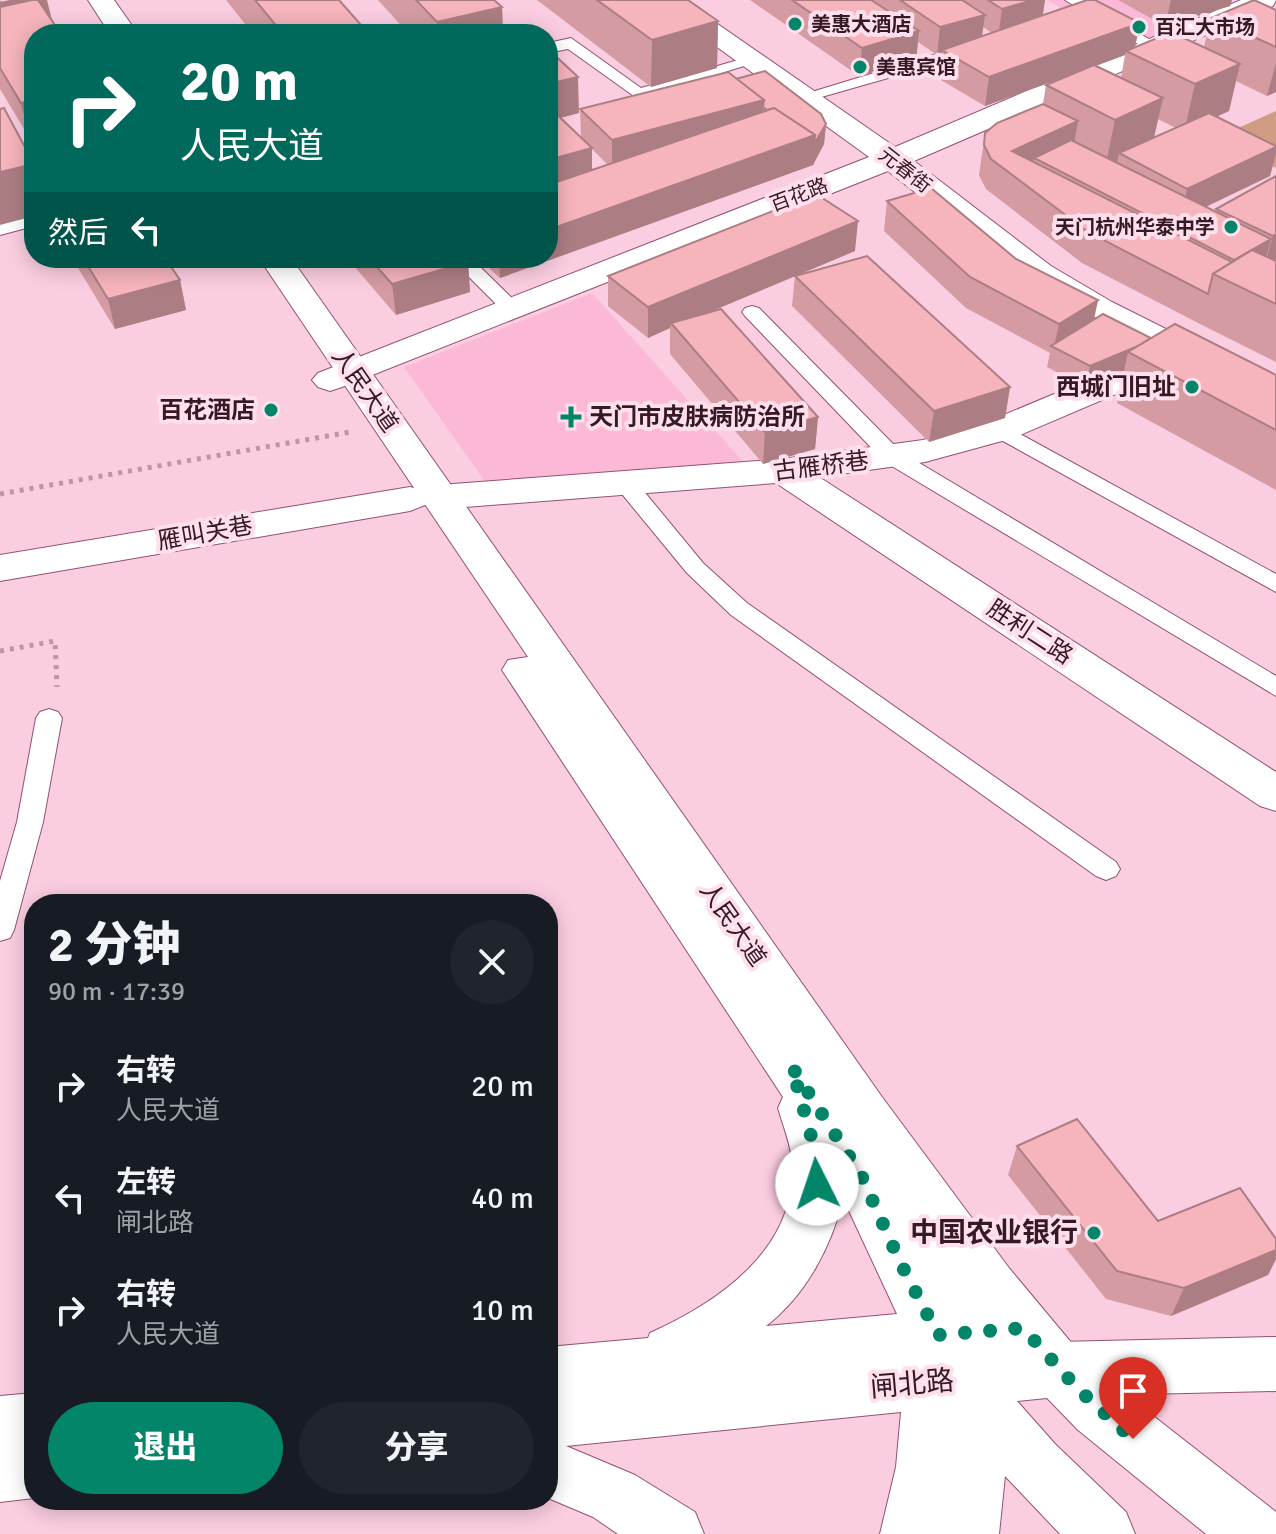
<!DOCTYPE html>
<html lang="zh">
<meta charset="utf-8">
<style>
body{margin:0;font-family:Signika,"Noto Sans SC",sans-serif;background:#20242c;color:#f1f3f6;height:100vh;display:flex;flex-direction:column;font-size:30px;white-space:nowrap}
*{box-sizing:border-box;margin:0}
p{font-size:26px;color:#9ea1a6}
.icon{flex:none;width:44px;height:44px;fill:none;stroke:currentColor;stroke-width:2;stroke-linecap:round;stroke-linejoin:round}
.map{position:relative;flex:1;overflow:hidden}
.side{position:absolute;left:24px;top:894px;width:534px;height:616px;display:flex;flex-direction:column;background:#171b24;border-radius:32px;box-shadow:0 4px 20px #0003}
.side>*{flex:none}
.hud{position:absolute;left:24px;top:24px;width:534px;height:244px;border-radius:32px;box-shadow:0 4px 20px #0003;background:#00695c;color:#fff;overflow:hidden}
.pin{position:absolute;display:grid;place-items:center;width:68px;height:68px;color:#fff;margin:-82px -34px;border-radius:50% 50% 50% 0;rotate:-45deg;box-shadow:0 0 8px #0007}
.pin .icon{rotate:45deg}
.me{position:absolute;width:88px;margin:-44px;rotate:356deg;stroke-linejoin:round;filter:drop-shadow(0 0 6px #0008)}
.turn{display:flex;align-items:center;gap:28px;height:168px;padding:0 24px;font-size:36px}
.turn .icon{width:104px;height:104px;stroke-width:2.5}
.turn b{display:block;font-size:56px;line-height:68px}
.then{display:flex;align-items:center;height:76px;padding:0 24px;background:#0003;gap:16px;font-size:30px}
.round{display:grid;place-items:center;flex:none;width:84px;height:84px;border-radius:42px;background:#20242c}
.head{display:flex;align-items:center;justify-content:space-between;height:136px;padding:0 24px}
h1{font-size:48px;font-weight:800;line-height:60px}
.cta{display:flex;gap:16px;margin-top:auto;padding:16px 24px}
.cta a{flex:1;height:92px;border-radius:48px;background:#028568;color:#fff;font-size:32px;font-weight:800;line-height:92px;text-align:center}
.cta a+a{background:#20242c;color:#f1f3f6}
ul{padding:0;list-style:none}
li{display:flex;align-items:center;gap:24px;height:112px;padding:0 24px}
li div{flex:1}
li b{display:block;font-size:30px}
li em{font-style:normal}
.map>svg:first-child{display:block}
.built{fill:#fcb9d7}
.green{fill:#cf9d81}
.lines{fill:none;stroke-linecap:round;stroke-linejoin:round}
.service-casing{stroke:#935171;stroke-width:2}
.minor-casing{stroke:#935171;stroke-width:2}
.secondary-casing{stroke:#935171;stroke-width:2}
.path{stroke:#be95a7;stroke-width:5;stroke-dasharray:4 6;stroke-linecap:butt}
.service{fill:#fff;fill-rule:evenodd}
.minor{fill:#fff;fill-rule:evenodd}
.secondary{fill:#fff;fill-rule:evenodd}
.wall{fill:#d49ba2;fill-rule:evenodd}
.shaded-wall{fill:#ac7e84}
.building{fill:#f6b4bc;stroke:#ac7e84;stroke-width:2}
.route{stroke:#028568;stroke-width:14;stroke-dasharray:0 25.2}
.poi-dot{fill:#028568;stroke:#ffdfec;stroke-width:3}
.labels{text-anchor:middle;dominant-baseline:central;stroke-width:8;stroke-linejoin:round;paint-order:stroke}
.far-poi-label{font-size:20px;font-weight:bold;fill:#341926;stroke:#ffdfec;text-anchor:start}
.far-street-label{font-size:20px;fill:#341926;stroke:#ffdfec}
.poi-label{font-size:24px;font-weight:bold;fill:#341926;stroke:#ffdfec;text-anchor:end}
.street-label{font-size:24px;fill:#341926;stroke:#ffdfec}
.near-poi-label{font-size:28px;font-weight:bold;fill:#341926;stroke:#ffdfec;text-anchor:end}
.near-street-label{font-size:28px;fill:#341926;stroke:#ffdfec}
</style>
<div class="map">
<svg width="1276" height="1534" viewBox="0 0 1276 1534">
<rect width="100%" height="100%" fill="#fbcde1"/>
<g class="built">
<polygon points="1047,0 1227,0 1236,5 1132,49"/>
<polygon points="592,293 747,466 489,487 404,367"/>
</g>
<polygon class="green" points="1276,111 1276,168 1216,138"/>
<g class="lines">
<defs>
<g id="service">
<polygon points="1065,0 1084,0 1162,47 1160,50 1148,50"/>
<polygon points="571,38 641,88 752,56 760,61 638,99 568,49 548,53 548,43"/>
<polygon points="973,43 981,48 979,52 804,102 795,97"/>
<polygon points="34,214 34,226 0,235 0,223"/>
<polygon points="450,258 471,258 518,304 521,308 518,312 504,312"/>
<polygon points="752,306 759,308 901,452 1276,676 1276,696 885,462 745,316 742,312 745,308"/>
<polygon points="1000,423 1276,574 1276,592 992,435 989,430 992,425"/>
<polygon points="625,476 633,478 703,563 747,603 1116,862 1120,869 1116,876 1106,880 1096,876 731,615 687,573 617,488 614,483 617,478"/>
<polygon points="49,709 58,712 62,718 43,822 14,930 10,938 0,941 0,881 17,822 36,718 40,712"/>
</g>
<g id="minor">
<polygon points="652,0 683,0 895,147 1241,0 1276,0 1273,6 914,161 1051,266 1112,302 1276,384 1276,409 1184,365 1013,438 925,462 819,477 1276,772 1276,811 1260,806 776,483 439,509 425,505 410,511 0,581 0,555 410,487 424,491 439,485 783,459 923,440 987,422 1157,351 1027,280 888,171 342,387 330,391 318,387 312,380 318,373 869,157"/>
<polygon points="1276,1337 1276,1391 1058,1396 1038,1388 1029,1369 1038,1350 1058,1342"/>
</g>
<g id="secondary">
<polygon points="88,0 114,0 138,34 110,34"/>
<path d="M259,258h32l591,839 127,171 60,72 51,50 156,122v22h-70l-128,-104 -31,-32 -30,3 38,43 71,68 9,22h-75l-55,-58 -6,58h-119l16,-67 5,-55 -335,34 69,29 60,37 9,22h-86l-25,-17 -45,-19v-151l100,-9 2,-5c69,-31 148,-85 142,-171 -1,-18 -9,-36 -14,-54l5,-11 -281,-427 6,-10 20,-3zM843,1198l54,116 -131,12c40,-31 66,-80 77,-128z"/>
<polygon points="34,1393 34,1498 0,1502 0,1396"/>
</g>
</defs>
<use href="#service" class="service-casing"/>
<use href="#minor" class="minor-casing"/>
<use href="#secondary" class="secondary-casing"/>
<g class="path">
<polyline points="0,494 350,432"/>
<polyline points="0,651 55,641 57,687"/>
</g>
<use href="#service" class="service"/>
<use href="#minor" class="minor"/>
<use href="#secondary" class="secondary"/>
</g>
<g class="wall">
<polygon points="0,0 34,34 34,139 30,139 0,89"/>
<polygon points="226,0 339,0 369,34 253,34"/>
<polygon points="378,0 494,0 502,7 503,33 532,34 409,34"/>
<polygon points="537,0 688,0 718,21 717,68 651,87"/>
<path d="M750,0h295l-2,15 97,8 -5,24h69l7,-29 65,-8v82l-9,4 -31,-15 -7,30 -12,5 59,30v7l-6,23 -64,31 10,4v-2l60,-33v83l-1,1 1,1v101l-76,-38 -118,-61 -96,-74 -7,-14 6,-42 58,-29 3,-19 25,-10 -86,31 -46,-27 3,-25 -5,1 -19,-13 -2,18 -57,16zM983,27l9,6 -10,3zM1125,55l-4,23 -25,-12zM1158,119l18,9 -22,9z"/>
<polygon points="1118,0 1232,0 1230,6 1165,26"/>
<path d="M548,49l31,64 -19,5 21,20 -1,-29 156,-30 90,45 -2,20 -11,21 -313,113 -22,-20h70zM592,149l16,16 -16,5z"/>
<polygon points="887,201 1016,259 1098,300 1094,320 1276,375 1276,490 1117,403 1124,371 1085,387 1047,367 1050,353 966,308 884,231"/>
<polygon points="855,251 798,275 1010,387 1005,418 929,442 792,306 795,276 707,313 818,417 815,449 763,464 670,354 670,328 648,338 608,306 608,276"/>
<polygon points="72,258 165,258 180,280 186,310 115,329"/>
<polygon points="347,258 464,258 468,262 470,292 396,315"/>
<polygon points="1017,1146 1158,1221 1276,1239 1276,1259 1268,1275 1171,1316 1106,1299 1008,1175"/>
</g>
<g class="shaded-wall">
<polygon points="10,0 47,0 54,28 0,39 0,2"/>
<polygon points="1033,0 1045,0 1041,24 998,37 1002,9"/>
<polygon points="1171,0 1232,0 1230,6 1165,26"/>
<polygon points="502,7 503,34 438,34 437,22"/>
<polygon points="985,15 981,43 942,50 942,54 937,55 940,27"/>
<polygon points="718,21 717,68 651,87 652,40"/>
<polygon points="1140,23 1134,51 1126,51 1125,55 985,106 989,77"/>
<polygon points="919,31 916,60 859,76 862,48"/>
<polygon points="1276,63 1276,92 1267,96"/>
<polygon points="1240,64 1229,111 1184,132 1195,84"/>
<polygon points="578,77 579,113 548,121 548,84"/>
<polygon points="1163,98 1152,146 1119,153 1117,163 1105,168 1115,120"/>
<polygon points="34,100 34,139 30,139 21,103"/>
<polygon points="764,100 762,129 612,169 612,140"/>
<polygon points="1078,121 1073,151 1034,158 1032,170 1012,151"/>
<polygon points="826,124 824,144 813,165 500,278 499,258 548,258 548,230"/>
<polygon points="1276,147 1276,153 1270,176 1180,219 1187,189"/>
<polygon points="592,148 592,185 548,198 548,160"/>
<polygon points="34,164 34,216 0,225 0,172"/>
<polygon points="858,221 855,251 674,327 671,323 670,328 648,338 648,307"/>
<polygon points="1276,234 1276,259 1264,267 1273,236"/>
<polygon points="1271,239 1263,269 1228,281 1234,260"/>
<polygon points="468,262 470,292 396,315 392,284"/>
<polygon points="180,280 186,310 115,329 108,299"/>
<polygon points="1098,300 1091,331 1054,347 1059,324"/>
<polygon points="1154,339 1128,352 1124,371 1085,387 1090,366"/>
<polygon points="1010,387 1005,418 929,442 934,411"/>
<polygon points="818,417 815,449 763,464 765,432"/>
<polygon points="1276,1250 1276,1259 1268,1275 1171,1316 1184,1288"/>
</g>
<g class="building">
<polygon points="32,0 38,0 61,34 34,34 34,100 21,103 0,68 0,7"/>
<polygon points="255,0 339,0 369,34 283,34"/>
<polygon points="416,0 494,0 502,7 437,22"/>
<polygon points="597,0 688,0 718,21 652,40"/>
<polygon points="792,0 871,0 919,31 862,48"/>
<polygon points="900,0 962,0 985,15 940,27"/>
<polygon points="988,0 1033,0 1002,9"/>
<polygon points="1087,0 1095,0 1140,23 989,77 942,50"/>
<polygon points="1254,0 1276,10 1276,47 1211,18"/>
<polygon points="525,28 532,34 501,34"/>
<polygon points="1171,32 1240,64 1195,84 1126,51"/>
<polygon points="548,49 578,77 548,84"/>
<polygon points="1094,65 1163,98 1115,120 1046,85"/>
<polygon points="765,71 821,114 826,124 814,144 815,135 774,108 767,110 763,107 764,100 736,79"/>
<polygon points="728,72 764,100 612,140 580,109"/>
<polygon points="1043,104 1078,121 1012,151 1232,262 1213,274 1208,294 1088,232 991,159 984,145 985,133 997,123"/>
<polygon points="548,106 592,148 548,160"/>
<polygon points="4,108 34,164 0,172 0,109"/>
<polygon points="774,108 815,135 548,230 548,185"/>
<polygon points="1209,113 1276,146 1276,147 1187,189 1119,153"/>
<polygon points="1071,140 1271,239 1234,260 1034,158"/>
<polygon points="1276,176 1276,234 1273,236 1216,209"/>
<polygon points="931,188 1016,259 1098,300 1059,324 970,277 887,201"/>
<polygon points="816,194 858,221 648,307 608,276"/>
<polygon points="1252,250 1276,261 1276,304 1213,274"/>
<polygon points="867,256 1010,387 934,411 795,276"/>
<polygon points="83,258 165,258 180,280 108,299"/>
<polygon points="369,258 464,258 468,262 392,284"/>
<polygon points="721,309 818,417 765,432 671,323"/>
<polygon points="1103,314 1151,338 1138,346 1090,366 1051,346"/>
<polygon points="1175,324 1276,375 1276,430 1128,352"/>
<polygon points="1077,1119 1158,1221 1240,1188 1276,1239 1276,1250 1184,1288 1117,1271 1017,1146"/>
</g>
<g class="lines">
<polyline class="route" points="817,1184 819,1165 792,1067 861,1175 900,1262 938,1335 1023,1328 1078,1389 1133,1439"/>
</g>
<g class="poi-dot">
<circle cx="795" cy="24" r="8"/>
<circle cx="1139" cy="27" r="8"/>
<circle cx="860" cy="67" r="8"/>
<circle cx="1231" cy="227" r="8"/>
<circle cx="1192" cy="387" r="8"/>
<circle cx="271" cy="410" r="8"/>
<path d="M567 405h8v8h8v8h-8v8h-8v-8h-8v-8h8z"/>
<circle cx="1094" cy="1233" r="8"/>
</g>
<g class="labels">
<g class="far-poi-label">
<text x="811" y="24">美惠大酒店</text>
<text x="1155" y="27">百汇大市场</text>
<text x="876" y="67">美惠宾馆</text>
<text x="1215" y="227" text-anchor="end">天门杭州华泰中学</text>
</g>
<g class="far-street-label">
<text transform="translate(905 170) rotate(38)">元春街</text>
<text transform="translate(799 195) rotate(-21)">百花路</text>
</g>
<g class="poi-label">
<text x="1176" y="387">西城门旧址</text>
<text x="255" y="410">百花酒店</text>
<text x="589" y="417" text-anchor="start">天门市皮肤病防治所</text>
</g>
<g class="street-label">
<text transform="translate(365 390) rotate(55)">人民大道</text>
<text transform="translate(821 466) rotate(-7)">古雁桥巷</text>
<text transform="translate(205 533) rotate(-10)">雁叫关巷</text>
<text transform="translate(1030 632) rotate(33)">胜利二路</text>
<text transform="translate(733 924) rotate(55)">人民大道</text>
</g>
<g class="near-poi-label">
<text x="1078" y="1233">中国农业银行</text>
</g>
<g class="near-street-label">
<text transform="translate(912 1384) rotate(-5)">闸北路</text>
</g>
</g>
</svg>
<div class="pin" style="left:1133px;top:1439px;background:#d93025"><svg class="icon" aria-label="arrive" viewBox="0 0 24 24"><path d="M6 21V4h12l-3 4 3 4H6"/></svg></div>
<svg class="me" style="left:817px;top:1184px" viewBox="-20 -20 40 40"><circle r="19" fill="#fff"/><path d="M0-13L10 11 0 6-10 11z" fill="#028568"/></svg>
<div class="hud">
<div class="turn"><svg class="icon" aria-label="right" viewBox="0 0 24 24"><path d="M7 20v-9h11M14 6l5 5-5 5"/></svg><div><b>20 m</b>人民大道</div></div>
<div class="then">然后<svg class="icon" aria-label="left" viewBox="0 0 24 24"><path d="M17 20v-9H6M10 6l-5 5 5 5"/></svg></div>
</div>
<section class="side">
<div class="head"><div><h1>2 分钟</h1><p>90 m · 17:39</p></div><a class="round"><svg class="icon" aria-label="close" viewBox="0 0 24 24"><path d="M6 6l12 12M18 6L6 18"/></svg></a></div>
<ul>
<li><svg class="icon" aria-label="right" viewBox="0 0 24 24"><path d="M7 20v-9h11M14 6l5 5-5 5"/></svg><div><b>右转</b><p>人民大道</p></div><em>20 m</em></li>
<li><svg class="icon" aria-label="left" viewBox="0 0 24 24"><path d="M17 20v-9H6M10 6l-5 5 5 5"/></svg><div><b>左转</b><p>闸北路</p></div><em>40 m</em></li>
<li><svg class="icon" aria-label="right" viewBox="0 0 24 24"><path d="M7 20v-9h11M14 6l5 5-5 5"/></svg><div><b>右转</b><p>人民大道</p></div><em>10 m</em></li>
</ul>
<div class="cta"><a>退出</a><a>分享</a></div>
</section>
</div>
